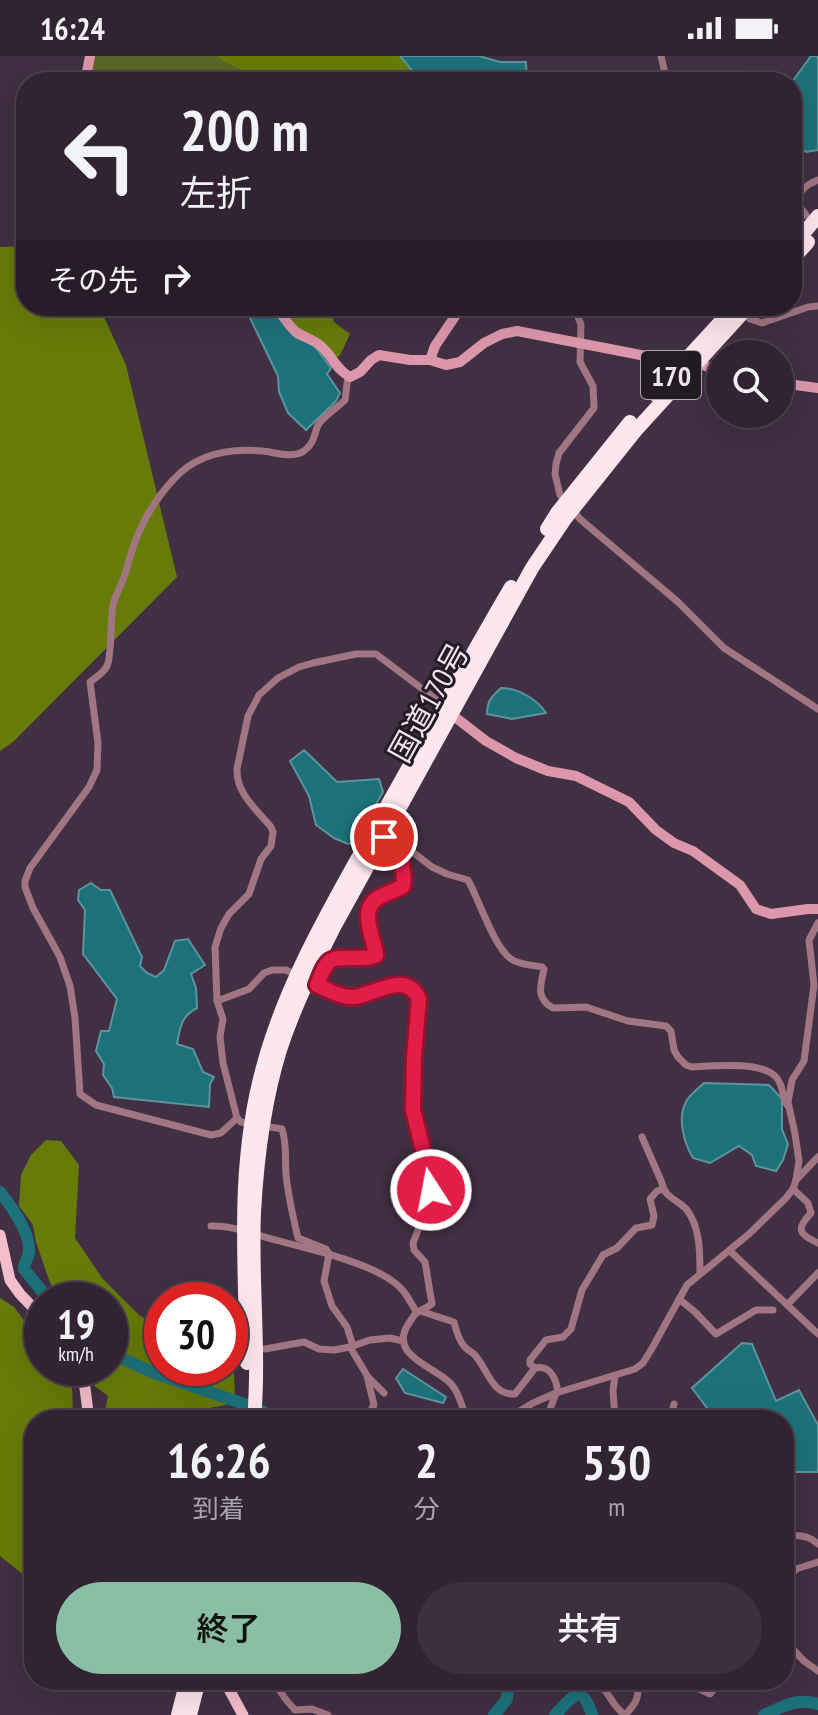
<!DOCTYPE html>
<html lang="ja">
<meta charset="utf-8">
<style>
body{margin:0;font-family:"PT Sans Narrow","Noto Sans JP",sans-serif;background:#3d2f3e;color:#f1f3f6;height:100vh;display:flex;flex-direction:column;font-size:30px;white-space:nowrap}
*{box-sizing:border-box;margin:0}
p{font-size:26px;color:#a8a4ac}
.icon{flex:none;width:44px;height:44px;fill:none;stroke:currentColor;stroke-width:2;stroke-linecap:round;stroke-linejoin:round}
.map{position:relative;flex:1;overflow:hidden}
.panel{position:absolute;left:24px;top:1354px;width:770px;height:280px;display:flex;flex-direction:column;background:#312332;border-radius:32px;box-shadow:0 8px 32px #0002,0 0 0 2px #4c404d}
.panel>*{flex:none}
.top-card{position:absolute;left:16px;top:16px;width:786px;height:244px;border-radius:32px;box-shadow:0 8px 32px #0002,0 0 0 2px #4c404d;background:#312332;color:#f1f3f6;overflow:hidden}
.controls{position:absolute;left:706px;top:284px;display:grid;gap:16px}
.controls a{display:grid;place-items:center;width:88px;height:88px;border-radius:50%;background:#312332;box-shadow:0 8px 32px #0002,0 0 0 2px #4c404d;font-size:40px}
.speed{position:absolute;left:24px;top:1226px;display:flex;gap:16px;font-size:40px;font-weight:700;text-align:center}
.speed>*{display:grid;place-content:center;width:104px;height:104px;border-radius:50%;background:#312332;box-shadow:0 8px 32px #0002,0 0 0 2px #4c404d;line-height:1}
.speed small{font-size:20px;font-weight:400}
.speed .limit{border:12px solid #d22;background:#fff;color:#111}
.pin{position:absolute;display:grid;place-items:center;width:68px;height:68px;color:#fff;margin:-34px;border:4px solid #fff;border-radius:50%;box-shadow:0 2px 8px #0007}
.me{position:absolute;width:88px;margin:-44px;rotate:349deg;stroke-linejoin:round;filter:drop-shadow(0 0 6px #0008)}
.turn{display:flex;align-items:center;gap:28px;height:168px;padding:0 32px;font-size:36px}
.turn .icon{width:104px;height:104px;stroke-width:2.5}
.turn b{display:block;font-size:56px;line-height:68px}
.then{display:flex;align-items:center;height:76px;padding:0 32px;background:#0003;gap:16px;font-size:30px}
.eta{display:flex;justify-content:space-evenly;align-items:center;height:136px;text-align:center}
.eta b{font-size:48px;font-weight:600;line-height:56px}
.primary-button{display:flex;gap:16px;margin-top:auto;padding:16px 32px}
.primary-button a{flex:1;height:92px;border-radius:48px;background:#8abfa5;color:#111;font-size:32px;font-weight:600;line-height:92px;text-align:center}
.primary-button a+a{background:#3d2f3e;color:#f1f3f6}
.status{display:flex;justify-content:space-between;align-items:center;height:56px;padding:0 40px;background:#312332;direction:ltr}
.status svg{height:22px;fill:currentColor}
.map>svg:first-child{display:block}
.green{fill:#596927}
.forest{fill:#677c08}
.water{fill:#1d717a;stroke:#5c949e;stroke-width:2}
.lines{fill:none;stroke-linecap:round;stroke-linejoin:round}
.river{stroke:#1d717a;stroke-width:12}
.street{stroke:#a17581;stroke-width:7}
.secondary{stroke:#dd97ab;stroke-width:10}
.primary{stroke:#f5becd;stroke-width:11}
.highway{stroke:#fde6ec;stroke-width:14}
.route-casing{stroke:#92132f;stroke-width:20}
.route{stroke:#e11d48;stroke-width:14}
.labels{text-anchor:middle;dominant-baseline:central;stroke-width:6;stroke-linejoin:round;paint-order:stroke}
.shield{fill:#231b24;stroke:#b2a8b4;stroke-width:2}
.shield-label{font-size:28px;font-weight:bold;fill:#f0e4f1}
.street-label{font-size:30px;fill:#f0e4f1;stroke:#231b24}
</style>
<div class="status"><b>16:24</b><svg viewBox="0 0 49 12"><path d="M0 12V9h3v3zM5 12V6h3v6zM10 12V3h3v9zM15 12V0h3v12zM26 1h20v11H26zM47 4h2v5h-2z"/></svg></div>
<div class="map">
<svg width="818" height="1659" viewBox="0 0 818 1659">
<rect width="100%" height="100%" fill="#412f43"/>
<polygon class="green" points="90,0 218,0 221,4 264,26 89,26"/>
<g class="forest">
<polygon points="218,0 400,0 419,26 264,26 221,4"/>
<polygon points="26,190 26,250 99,250 126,309 177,521 13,686 0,695 0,191"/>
<polygon points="276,250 311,250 312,252 329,255 334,266 350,278 340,299 336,302 315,280 296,275"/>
<polygon points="46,1084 61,1085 79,1109 75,1182 102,1222 139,1259 162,1274 162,1312 230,1312 230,1269 233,1283 235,1347 200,1354 189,1364 103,1364 108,1340 92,1328 87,1312 110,1312 110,1244 59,1244 49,1224 36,1186 33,1169 19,1150 21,1119 31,1099"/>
<polygon points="0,1242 14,1251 42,1288 42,1312 60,1312 72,1329 73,1364 34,1364 34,1527 0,1500"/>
</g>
<g class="water">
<polygon points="400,0 479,0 500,6 526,6 527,26 446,26 438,22 414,17"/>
<polygon points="811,0 817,0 818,3 818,94 806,96 792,85 792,26"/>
<polygon points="262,250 271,252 295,281 314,289 331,312 327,318 340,337 336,345 306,374 288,357 279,336 278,320 249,260 254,253"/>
<path d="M501,632c17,0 36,11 45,25l-34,6 -25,-5c0,-13 5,-18 14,-26z"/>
<polygon points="304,694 337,726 379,723 383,736 354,787 348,788 334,782 316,769 309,740 290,705"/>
<path d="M91,827l10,7h9l32,67 -2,9 7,7 9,4 8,-7 11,-29 13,-2 17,26 -14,9 5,14 1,20c-16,8 -17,20 -20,36l16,5 10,23 11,5 -4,7 -1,23 -95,-10 -2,-9 -9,-13 1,-11 -8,-13 5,-20h8l8,-32 -34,-45 2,-44 -7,-10 1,-10z"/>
<path d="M704,1027l65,2 13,14v30l6,15 -5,16 -7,11 -20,-5 -4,-11 -13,-9 -29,17 -17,-5c-9,-15 -16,-40 -7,-56 3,-7 13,-14 18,-19z"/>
<polygon points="742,1287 752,1288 776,1345 799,1334 818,1369 818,1416 784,1416 784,1364 716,1364 692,1332"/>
<polygon points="403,1313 446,1341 443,1347 405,1337 396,1322"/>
</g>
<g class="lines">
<g class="river">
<path d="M0,1136c11,14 30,40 29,59 0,7 -5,11 -5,18l25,31"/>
<polyline points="110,1297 154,1317 256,1352 277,1364"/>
<path d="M373,1624c10,6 17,6 28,0"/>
<polyline points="494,1659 507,1643 509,1624"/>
<path d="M555,1659c17,-18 27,-34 37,0"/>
<path d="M764,1659c18,-8 34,-18 54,-11"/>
</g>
<g class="street">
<polyline points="661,0 667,26"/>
<path d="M806,159l-10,-13c5,-13 10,-17 22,-22"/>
<polyline points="574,250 581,269 580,306 593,330 594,352 559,397 556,408 555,418 560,439 580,463 678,546 724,592 818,653"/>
<polyline points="656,250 662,253 706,253 718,256"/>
<polyline points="750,263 762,267 808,251 818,250"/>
<path d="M384,781l26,13 22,17 15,7 21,6c11,20 26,67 43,79 8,6 22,6 31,8l2,2c-3,16 -9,29 9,39l33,-1 42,14 38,5 5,5 3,19 4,7 8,8 6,2c20,-1 68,-6 83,9 9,8 6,21 13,30"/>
<path d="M308,924c14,7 32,19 48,17 20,-3 52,-27 63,2l-5,58 -1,53 18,80 -2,12 -16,41 1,7 11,12 7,42c-4,3 -11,6 -16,9 -1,1 -7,10 -7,10 -21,31 21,42 39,58 11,9 14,27 19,39"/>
<path d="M317,929c3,-7 7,-20 13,-24 11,-7 33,1 46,-6 -2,-17 -18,-45 2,-57 8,-5 17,-7 25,-12 5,-13 -7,-26 2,-39"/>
<polyline points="217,945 249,933 264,917 272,914 286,914 296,919"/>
<path d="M237,1062l-16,15 -10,2 -115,-30 -16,-11 -5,-76 -5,-32 -10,-29 -27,-49 -8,-21v-6l5,-13 59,-81 8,-17 1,-27 -8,-61c6,-5 14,-9 17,-16 5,-10 3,-46 6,-61 3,-12 10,-22 13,-34 9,-35 22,-64 47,-91 23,-26 56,-32 89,-29 13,1 30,8 42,0 10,-7 10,-16 14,-26 4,-7 21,-19 27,-25l3,-24 2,1"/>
<path d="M642,1081l20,46c2,15 17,17 25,27 13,17 13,43 13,63"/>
<polyline points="796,1124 818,1101"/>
<path d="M793,1133l15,14 3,10c-15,16 -13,21 7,30"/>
<path d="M211,1170c20,-1 41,8 61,13 35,10 95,22 123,44 11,8 15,19 22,30"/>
<polyline points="730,1195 818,1278"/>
<polyline points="679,1243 695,1256 716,1278 756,1254 773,1254"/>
<polyline points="787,1249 818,1217"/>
<path d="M420,1255l34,11c2,8 4,17 10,24 2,3 8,6 10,8 14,15 17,41 41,40l20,-26c16,-3 21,11 23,24"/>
<path d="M353,1290l-6,-19 -15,-21 -8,-25 5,-27 -3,-5 -28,-11c-5,-21 -10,-42 -12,-64 -1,-15 1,-30 -4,-45l-41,-7 -4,-4 -14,-55 -3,-26 3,-18 -6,-18 -2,-54 6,-19 8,-14 20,-20 12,-35 10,-13 2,-14 -2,-5c-15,-18 -35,-34 -34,-58l11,-53 11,-21 19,-17 21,-11 14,-4 43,-9h20l69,52"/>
<polyline points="350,1291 368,1321 384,1337"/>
<polyline points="265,1293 304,1286 319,1293 334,1294 350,1291 370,1284 390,1282 403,1285"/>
<polyline points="535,1312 530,1308 530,1304 546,1284 563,1281 571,1273 582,1234 603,1199 617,1192 636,1172 652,1169 654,1160 650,1143 657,1135 663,1133"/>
<polyline points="367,1320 374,1349 372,1352"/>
<polyline points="615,1320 613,1334 615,1364"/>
<polyline points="505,1364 533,1347 556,1337 635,1313 643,1307 651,1294 687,1229 749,1178 786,1142 793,1133 796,1124 799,1105 795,1078 788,1046 792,1024 804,1005 814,929 809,884 818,867"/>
<polyline points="546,1364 556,1337"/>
<polyline points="646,1364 672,1357 674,1348"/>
<path d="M784,1481c13,-3 24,-2 34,7"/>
<polyline points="784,1527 796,1513 818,1506"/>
<polyline points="784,1584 804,1605 818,1615"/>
<polyline points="272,1624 287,1645 295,1654 312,1653 328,1659"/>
<polyline points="598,1624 615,1649 624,1659"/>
<polyline points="681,1624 710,1638 721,1624"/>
<polyline points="749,1624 755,1629"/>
<path d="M625,1659c15,-16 11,-15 15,-35"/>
</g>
<g class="secondary">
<polyline points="89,26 87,16 90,0"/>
<path d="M276,250c6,9 12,19 20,26 9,6 20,8 28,17 10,10 12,20 26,28l10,-5 11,-12 8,-5 31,5h20l16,5 14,-3 24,-19 18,-9 15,-3 165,32h15l23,8"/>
<polyline points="430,304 435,290 462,250"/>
<polyline points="780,327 818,332"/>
<polyline points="451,658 486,685 516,702 548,715 576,720 629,746 656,774 674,787 693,795 740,829 756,853 771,858 808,853 818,853"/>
</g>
<g class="primary">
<polyline points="0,1179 10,1224 20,1238 42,1261"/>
<polyline points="77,1312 85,1332 89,1364"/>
<polyline points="224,1624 243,1659"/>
</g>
<g class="highway">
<polyline points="792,191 818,160"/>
<polyline points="792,204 808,186"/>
<polyline points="654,338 735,250"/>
<polyline points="547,473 557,457 630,366"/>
<path d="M247,1307c-2,-100 -11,-197 16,-296 24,-89 72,-167 116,-247 44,-78 87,-156 132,-233"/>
<path d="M254,1364c6,-69 -3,-138 0,-208 3,-54 10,-110 26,-162 14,-43 34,-83 54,-123l198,-359 33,-49 72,-90 112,-123"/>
<polyline points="178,1659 187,1624"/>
<polyline points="190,1659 199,1624"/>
</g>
</g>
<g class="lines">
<defs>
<path id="route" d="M384,781l21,10c-9,12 2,26 -2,39 -8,5 -17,7 -25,12 -20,12 -4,40 -2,57 -13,7 -35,-1 -46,6 -6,4 -10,17 -13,24 12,5 24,13 37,12 21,-2 52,-28 65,2l-5,58 -1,53 12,48 6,32"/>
</defs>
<use href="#route" class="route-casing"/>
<use href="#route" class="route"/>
</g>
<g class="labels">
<rect class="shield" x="641" y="295" width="60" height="48" rx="6"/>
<g class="shield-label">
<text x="671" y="319">170</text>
</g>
<g class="street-label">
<text transform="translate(428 646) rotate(-61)">国道170号</text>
</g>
</g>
</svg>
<div class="controls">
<a><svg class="icon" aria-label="search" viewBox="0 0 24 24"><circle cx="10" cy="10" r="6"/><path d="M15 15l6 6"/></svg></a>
</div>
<div class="speed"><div>19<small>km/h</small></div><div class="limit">30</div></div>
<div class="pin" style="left:384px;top:781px;background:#d93025"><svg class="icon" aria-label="arrive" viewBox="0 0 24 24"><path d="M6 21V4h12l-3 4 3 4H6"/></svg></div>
<svg class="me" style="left:431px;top:1134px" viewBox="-20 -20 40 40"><circle r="17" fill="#e11d48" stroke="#fff" stroke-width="3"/><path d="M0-11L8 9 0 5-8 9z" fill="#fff"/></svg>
<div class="top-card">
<div class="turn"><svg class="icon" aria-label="left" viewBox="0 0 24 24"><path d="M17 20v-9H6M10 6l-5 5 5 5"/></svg><div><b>200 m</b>左折</div></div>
<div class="then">その先<svg class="icon" aria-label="right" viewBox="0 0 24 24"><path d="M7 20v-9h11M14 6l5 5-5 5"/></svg></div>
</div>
<section class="panel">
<div class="eta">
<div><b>16:26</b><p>到着</p></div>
<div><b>2</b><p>分</p></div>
<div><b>530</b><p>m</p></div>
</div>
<div class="primary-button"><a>終了</a><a>共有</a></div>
</section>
</div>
